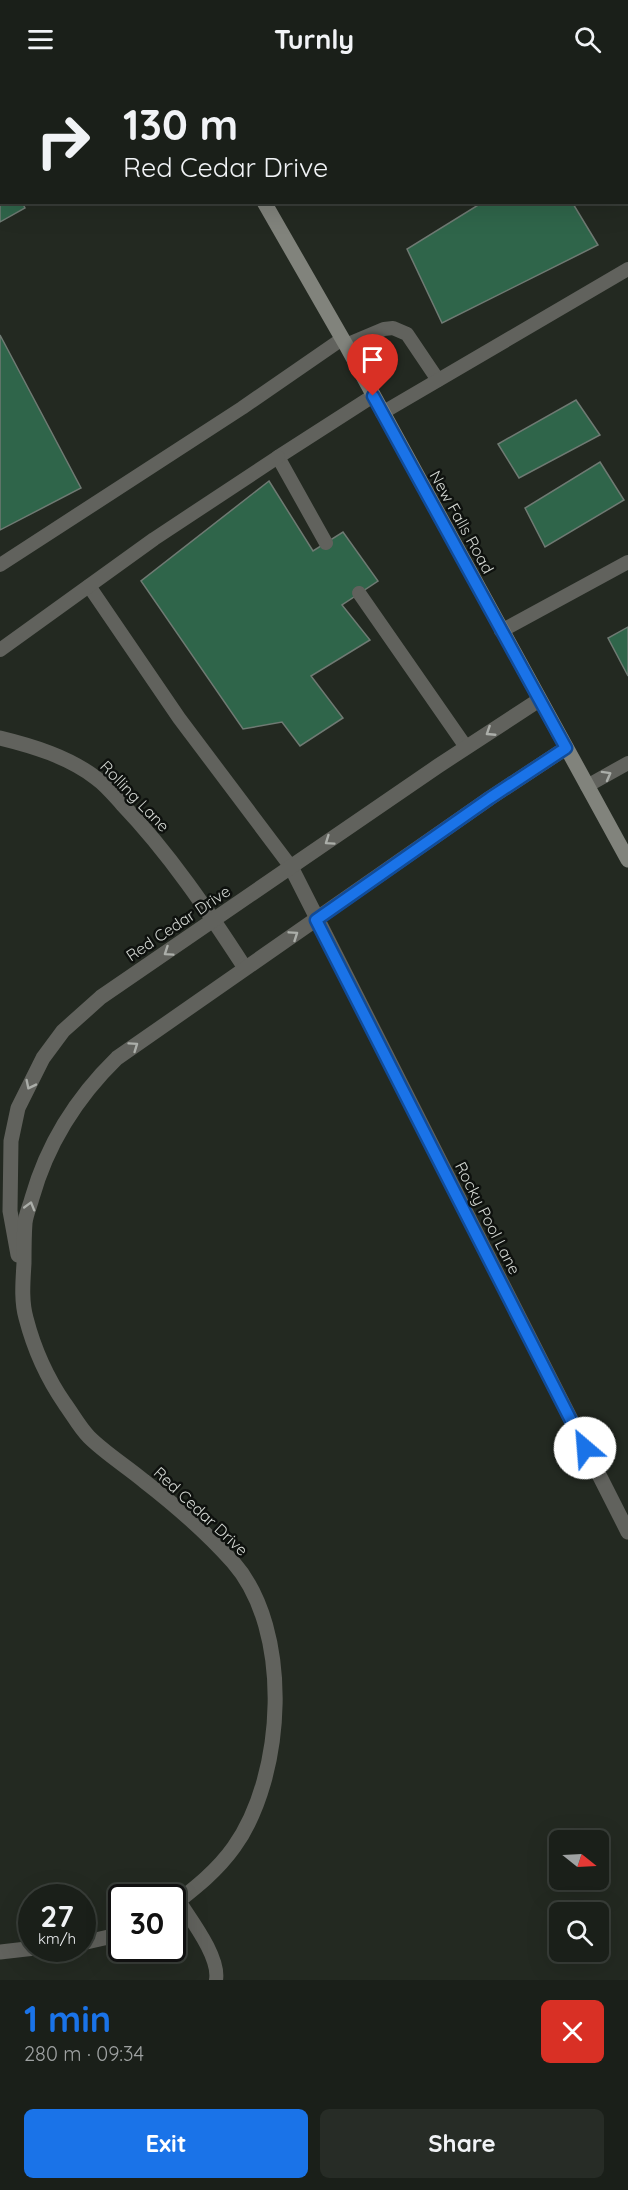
<!DOCTYPE html>
<meta charset="utf-8">
<style>
body{margin:0;font-family:Quicksand,sans-serif;background:#272c26;color:#f1f3f6;height:100vh;display:flex;flex-direction:column;font-size:22px;white-space:nowrap}
*{box-sizing:border-box;margin:0}
p{font-size:20px;color:#9fa2a2}
.icon{flex:none;width:33px;height:33px;fill:none;stroke:currentColor;stroke-width:2;stroke-linecap:round;stroke-linejoin:round}
.map{position:relative;height:1902px;overflow:hidden}
.sheet{display:flex;flex-direction:column;background:#1a1f19;flex:1}
.sheet>*{flex:none}
.hud{position:absolute;left:0px;top:0px;width:628px;height:126px;box-shadow:0 6px 24px #0002,0 0 0 2px #383d38;background:#1a1f19;color:#f1f3f6;overflow:hidden}
.needle{width:39px;rotate:108deg}
.fabs{position:absolute;left:549px;top:1752px;display:grid;gap:12px}
.fabs a{display:grid;place-items:center;width:60px;height:60px;border-radius:9px;background:#1a1f19;box-shadow:0 6px 24px #0002,0 0 0 2px #383d38;font-size:30px}
.speed{position:absolute;left:18px;top:1806px;display:flex;gap:12px;font-size:30px;font-weight:700;text-align:center}
.speed>*{display:grid;place-content:center;width:78px;height:78px;border-radius:50%;background:#1a1f19;box-shadow:0 6px 24px #0002,0 0 0 2px #383d38;line-height:1}
.speed small{font-size:15px;font-weight:400}
.speed .limit{border:3px solid #111;border-radius:9px;background:#fff;color:#111}
.pin{position:absolute;display:grid;place-items:center;width:51px;height:51px;color:#fff;margin:-62px -26px;border-radius:50% 50% 50% 0;rotate:-45deg;box-shadow:0 0 6px #0007}
.pin .icon{rotate:45deg}
.me{position:absolute;width:66px;margin:-33px;rotate:333deg;stroke-linejoin:round;filter:drop-shadow(0 0 4px #0008)}
.turn{display:flex;align-items:center;gap:21px;height:126px;padding:0 24px;font-size:27px}
.turn .icon{width:78px;height:78px;stroke-width:2.5}
.turn b{display:block;font-size:42px;line-height:51px}
.round{display:grid;place-items:center;flex:none;width:63px;height:63px;border-radius:9px;background:#272c26}
.summary{display:flex;align-items:center;justify-content:space-between;height:102px;padding:0 24px}
h1{font-size:36px;font-weight:800;line-height:45px;color:#1a73e8}
.action{display:flex;gap:12px;margin-top:auto;padding:12px 24px}
.action a{flex:1;height:69px;border-radius:9px;background:#1a73e8;color:#fff;font-size:24px;font-weight:800;line-height:69px;text-align:center}
.action a+a{background:#272c26;color:#f1f3f6}
header{display:flex;justify-content:space-between;align-items:center;height:78px;padding:0 24px;background:#1a1f19;font-size:27px;font-weight:800}
.map>svg:first-child{display:block}
.building{fill:#2f654a;stroke:#6f7a73;stroke-width:1.5}
.lines{fill:none;stroke-linecap:round;stroke-linejoin:round}
.service{stroke:#61625d;stroke-width:14}
.minor{stroke:#61625d;stroke-width:15}
.secondary{stroke:#81837c;stroke-width:15}
.oneway{stroke:#abaea9}
.route-casing{stroke:#114b97;stroke-width:15}
.route{stroke:#1a73e8;stroke-width:10}
.labels{text-anchor:middle;dominant-baseline:central;stroke-width:5;stroke-linejoin:round;paint-order:stroke}
.street-label{font-size:16px;fill:#d3d7d2;stroke:#0e110e}
</style>
<header><svg class="icon" aria-label="menu" viewBox="0 0 24 24"><path d="M4 6h16M4 12h16M4 18h16"/></svg>Turnly<svg class="icon" aria-label="search" viewBox="0 0 24 24"><circle cx="10" cy="10" r="6"/><path d="M15 15l6 6"/></svg></header>
<div class="map">
<svg width="628" height="1902" viewBox="0 0 628 1902">
<rect width="100%" height="100%" fill="#232921"/>
<g class="building">
<polygon points="0,43 2,124 22,124 25,130 0,144"/>
<polygon points="483,124 572,124 598,167 442,245 407,171"/>
<polygon points="0,257 81,410 0,452"/>
<polygon points="576,322 600,357 519,400 498,366"/>
<polygon points="600,384 624,422 545,469 525,430"/>
<polygon points="269,403 313,473 343,454 378,503 342,527 370,562 311,598 343,640 300,668 282,644 243,651 141,503"/>
<polygon points="628,549 628,598 608,560"/>
</g>
<g class="lines">
<g class="service">
<polyline points="13,0 13,2"/>
<polyline points="346,267 384,251 393,250 407,256 438,302"/>
<polyline points="382,335 628,191"/>
<polyline points="326,465 278,379 373,318"/>
<polyline points="0,487 242,330 342,261"/>
<polyline points="89,508 179,640 291,789"/>
<polyline points="359,515 466,669"/>
<polyline points="501,553 628,484"/>
<polyline points="0,572 154,461 278,379"/>
<polyline points="587,708 628,685"/>
<path d="M179,1823c12,19 41,56 37,79"/>
</g>
<g class="minor">
<path d="M0,660c33,8 69,19 96,40 10,7 18,17 26,26 47,49 86,107 123,164"/>
<polyline points="291,789 628,1454"/>
<polyline points="18,1177 10,1133 11,1063 18,1030 43,980 63,953 101,919 438,688 539,622"/>
<path d="M172,1828c23,-18 45,-35 62,-59 51,-71 59,-217 -1,-285 -26,-29 -58,-57 -89,-81 -18,-15 -39,-28 -55,-44 -9,-9 -16,-22 -24,-33 -18,-26 -31,-55 -39,-86 -5,-18 -3,-37 -2,-55 0,-14 0,-27 1,-40 1,-9 5,-17 7,-25 15,-53 45,-101 85,-140l373,-260 76,-50"/>
<polyline points="82,1865 122,1856"/>
<polyline points="0,1874 35,1870"/>
</g>
<g class="secondary">
<polyline points="193,0 194,2"/>
<polyline points="264,124 346,267 628,782"/>
</g>
</g>
<defs><path id="oneway-chevron" d="M-2-3.5L2.5 0L-2 3.5" fill="none" stroke-width="1.6" stroke-linecap="round" stroke-linejoin="round" transform="scale(1.5)"/></defs>
<g class="oneway">
<use href="#oneway-chevron" transform="translate(490 654) rotate(147)"/>
<use href="#oneway-chevron" transform="translate(607 697) rotate(-29)"/>
<use href="#oneway-chevron" transform="translate(329 763) rotate(145)"/>
<use href="#oneway-chevron" transform="translate(294 857) rotate(-34)"/>
<use href="#oneway-chevron" transform="translate(168 874) rotate(146)"/>
<use href="#oneway-chevron" transform="translate(134 968) rotate(-35)"/>
<use href="#oneway-chevron" transform="translate(30 1007) rotate(116)"/>
<use href="#oneway-chevron" transform="translate(30 1128) rotate(-74)"/>
</g>
<g class="lines">
<defs>
<polyline id="route" points="373,318 566,670 490,720 316,842 585,1370"/>
</defs>
<use href="#route" class="route-casing"/>
<use href="#route" class="route"/>
</g>
<g class="labels">
<g class="street-label">
<text transform="translate(462 444) rotate(61)">New Falls Road</text>
<text transform="translate(135 718) rotate(46)">Rolling Lane</text>
<text transform="translate(178 845) rotate(-34)">Red Cedar Drive</text>
<text transform="translate(488 1140) rotate(63)">Rocky Pool Lane</text>
<text transform="translate(201 1433) rotate(43)">Red Cedar Drive</text>
</g>
</g>
</svg>
<div class="fabs">
<a><svg class="needle" viewBox="-14 -14 28 28"><path d="M0-13l5 13h-10z" fill="#e53935"/><path d="M0 13l5-13h-10z" fill="#9fa2a2"/></svg></a>
<a><svg class="icon" aria-label="search" viewBox="0 0 24 24"><circle cx="10" cy="10" r="6"/><path d="M15 15l6 6"/></svg></a>
</div>
<div class="speed"><div>27<small>km/h</small></div><div class="limit">30</div></div>
<div class="pin" style="left:373px;top:318px;background:#d93025"><svg class="icon" aria-label="arrive" viewBox="0 0 24 24"><path d="M6 21V4h12l-3 4 3 4H6"/></svg></div>
<svg class="me" style="left:585px;top:1370px" viewBox="-20 -20 40 40"><circle r="19" fill="#fff"/><path d="M0-13L10 11 0 6-10 11z" fill="#1a73e8"/></svg>
<div class="hud">
<div class="turn"><svg class="icon" aria-label="right" viewBox="0 0 24 24"><path d="M7 20v-9h11M14 6l5 5-5 5"/></svg><div><b>130 m</b>Red Cedar Drive</div></div>
</div>
</div>
<section class="sheet">
<div class="summary"><div><h1>1 min</h1><p>280 m · 09:34</p></div><a class="round" style="background:#d93025;color:#fff"><svg class="icon" aria-label="close" viewBox="0 0 24 24"><path d="M6 6l12 12M18 6L6 18"/></svg></a></div>
<div class="action"><a>Exit</a><a>Share</a></div>
</section>
